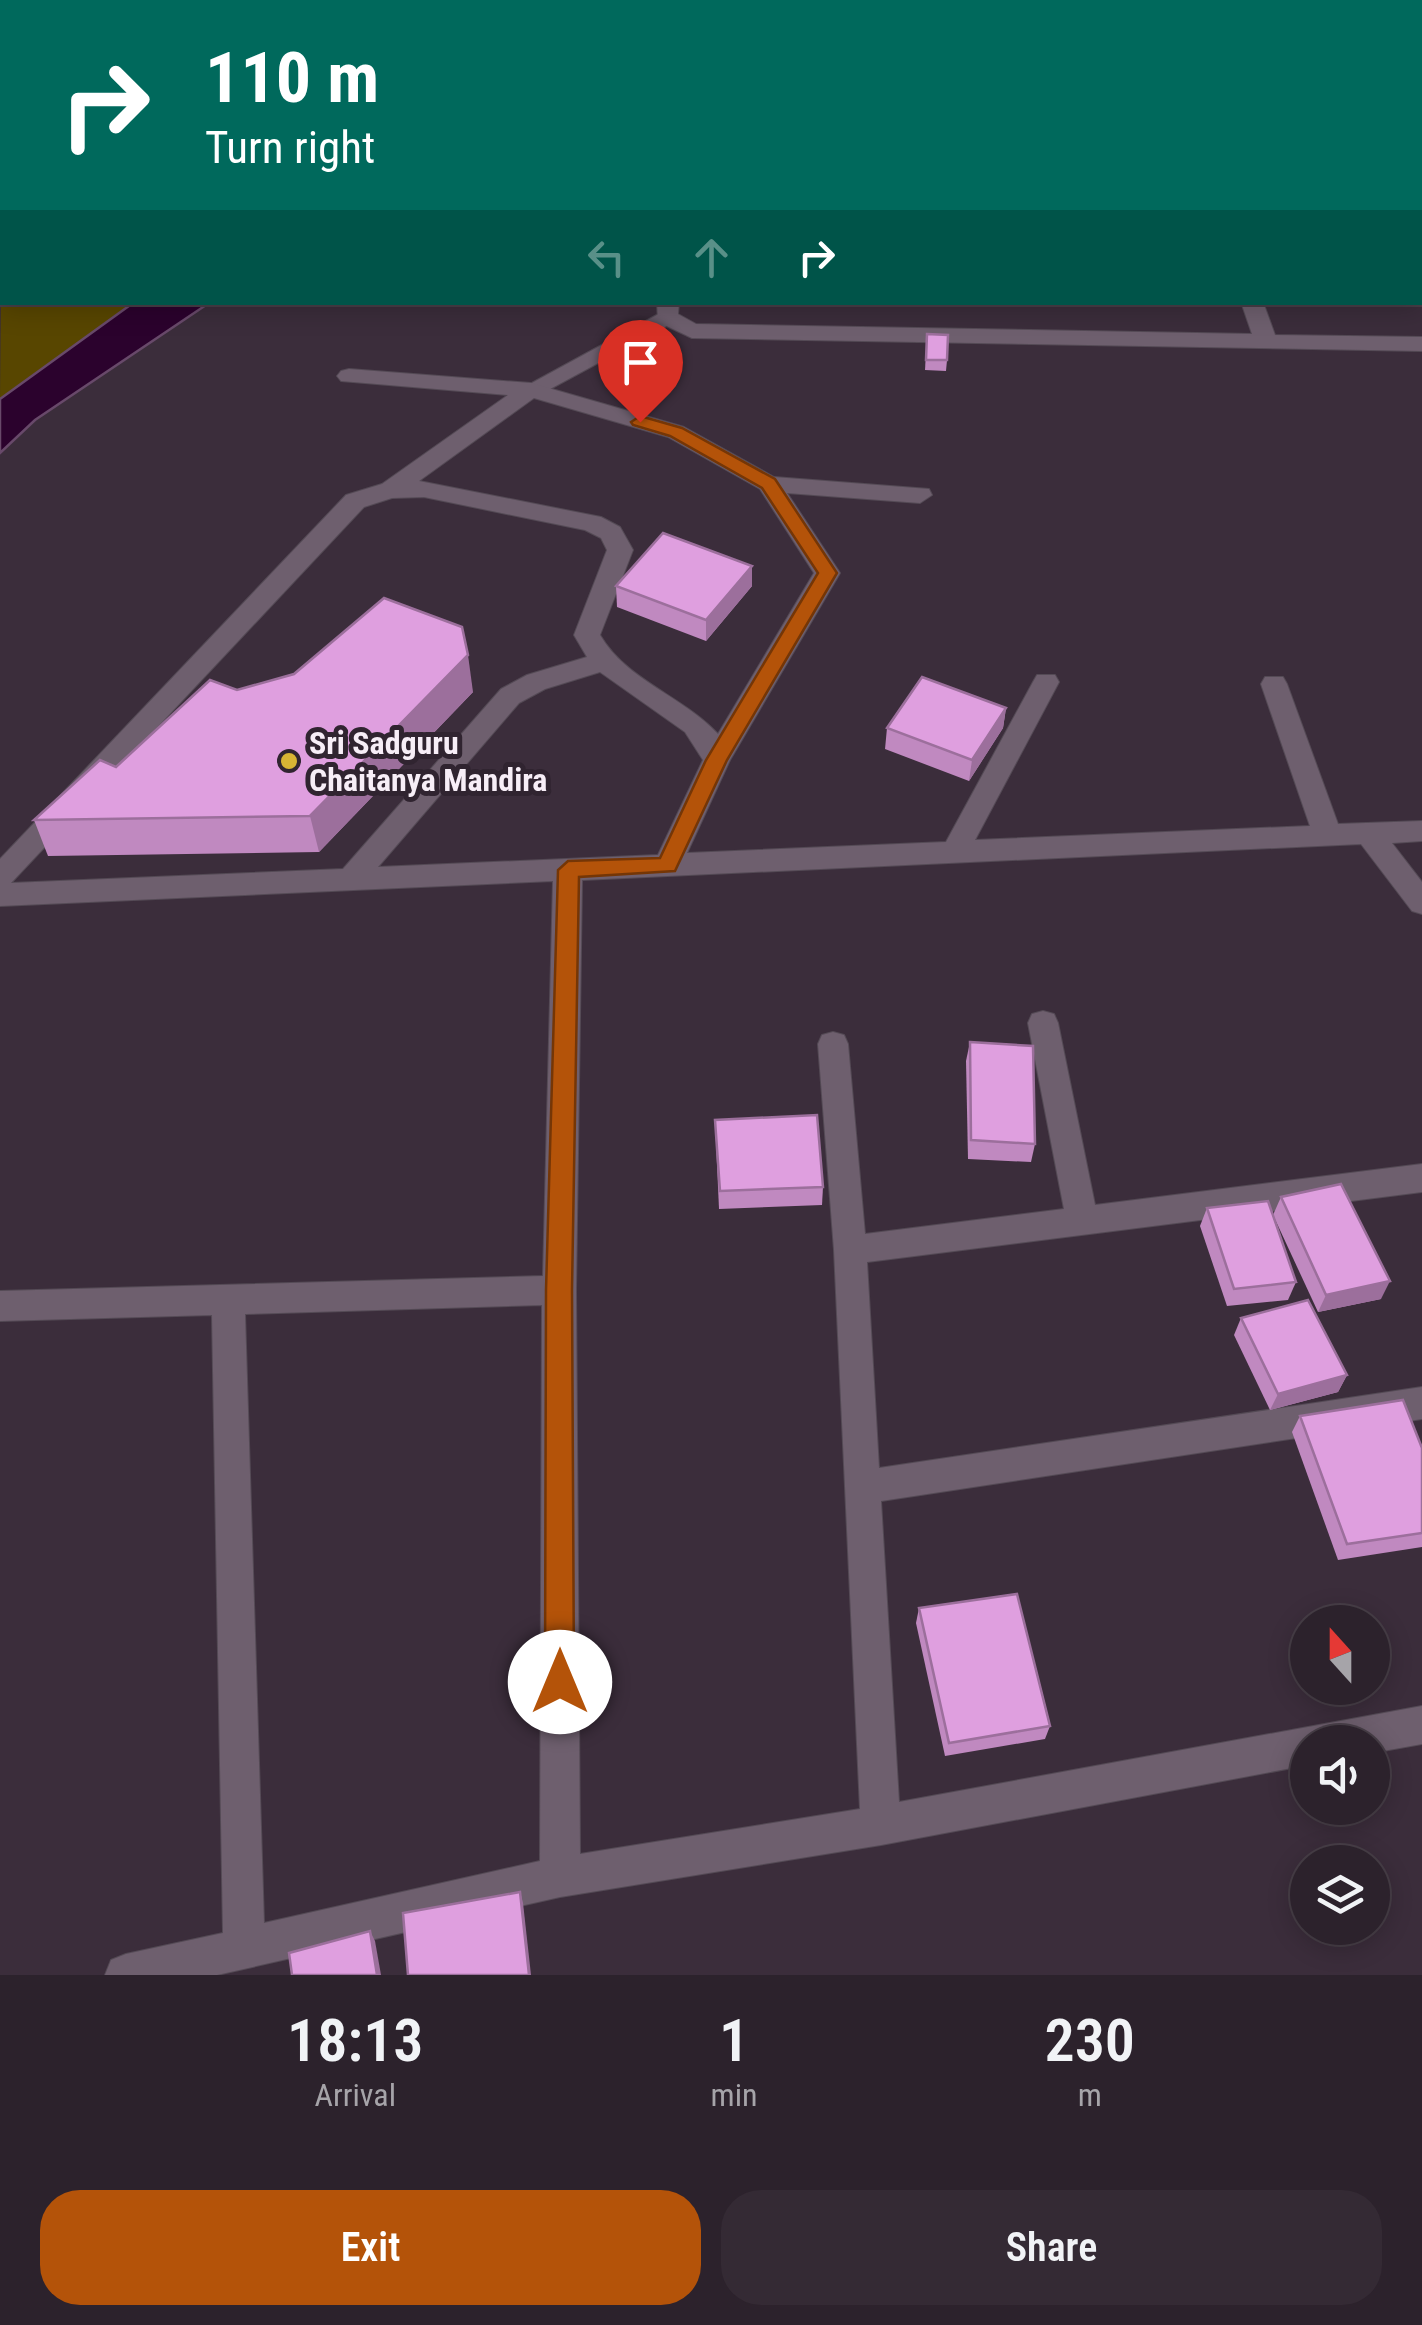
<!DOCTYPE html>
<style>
body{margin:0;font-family:"Roboto Condensed",sans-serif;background:#342a34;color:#f1f3f6;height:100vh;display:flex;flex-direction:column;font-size:38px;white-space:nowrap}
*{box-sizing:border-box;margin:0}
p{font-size:32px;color:#a6a4a9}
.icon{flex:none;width:55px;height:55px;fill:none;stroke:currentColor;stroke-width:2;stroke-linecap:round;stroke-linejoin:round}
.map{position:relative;height:1975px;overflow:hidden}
.details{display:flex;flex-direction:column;background:#2c222c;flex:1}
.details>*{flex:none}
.guide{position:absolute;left:0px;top:0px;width:1422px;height:305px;box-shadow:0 5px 25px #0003,0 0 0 2px #483f48;background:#00695c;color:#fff;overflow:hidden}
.needle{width:65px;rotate:339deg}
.tools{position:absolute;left:1290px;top:1605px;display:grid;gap:20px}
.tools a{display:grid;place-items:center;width:100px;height:100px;border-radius:50%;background:#2c222c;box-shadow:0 5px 25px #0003,0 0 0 2px #483f48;font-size:50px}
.pin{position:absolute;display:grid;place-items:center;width:85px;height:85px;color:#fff;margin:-102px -42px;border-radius:50% 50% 50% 0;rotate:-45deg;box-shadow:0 0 10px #0007}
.pin .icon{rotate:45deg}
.me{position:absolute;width:110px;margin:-55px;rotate:0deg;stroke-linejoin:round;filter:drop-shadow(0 0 8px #0008)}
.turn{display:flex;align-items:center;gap:35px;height:210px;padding:0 40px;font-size:45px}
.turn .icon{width:130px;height:130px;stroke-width:2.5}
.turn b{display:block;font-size:70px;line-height:85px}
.lanes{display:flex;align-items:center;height:95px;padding:0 40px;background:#0003;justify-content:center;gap:50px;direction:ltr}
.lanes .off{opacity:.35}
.eta{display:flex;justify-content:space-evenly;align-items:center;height:170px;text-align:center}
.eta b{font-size:60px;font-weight:600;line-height:70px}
.cta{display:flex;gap:20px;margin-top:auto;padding:20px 40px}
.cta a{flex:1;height:115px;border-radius:40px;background:#b45309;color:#fff;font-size:40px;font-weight:600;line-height:115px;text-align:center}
.cta a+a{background:#342a34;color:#f1f3f6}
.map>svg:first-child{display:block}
.green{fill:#584600}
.water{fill:#2b022d;stroke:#68496a;stroke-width:2.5}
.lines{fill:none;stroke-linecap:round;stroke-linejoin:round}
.stream{fill:#68496a;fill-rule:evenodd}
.lane-casing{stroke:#544a55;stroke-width:2}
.street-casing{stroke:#544a55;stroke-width:2}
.lane{fill:#6e5f6e;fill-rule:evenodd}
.street{fill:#6e5f6e;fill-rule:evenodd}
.wall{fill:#c089c0}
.shaded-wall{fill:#9c6f9c}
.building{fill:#df9fdf;stroke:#9c6f9c;stroke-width:2.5}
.route{fill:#b45309;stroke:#753606;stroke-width:2.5}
.poi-dot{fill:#d8b434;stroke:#302430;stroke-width:4}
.labels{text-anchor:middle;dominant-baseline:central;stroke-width:10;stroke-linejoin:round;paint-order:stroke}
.poi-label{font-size:32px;font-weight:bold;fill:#f7eef7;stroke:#302430;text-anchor:start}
</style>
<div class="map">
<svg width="1422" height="1975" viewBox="0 0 1422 1975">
<rect width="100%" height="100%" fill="#3b2d3b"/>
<polygon class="green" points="2,180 2,302 133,303 0,399"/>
<polygon class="water" points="133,303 209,303 35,420 0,453 0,399"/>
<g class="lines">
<g class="stream">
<polygon points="254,0 265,0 263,2 253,2"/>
<polygon points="0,169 2,169 2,175 0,176"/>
</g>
<defs>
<polygon id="lane" points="666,310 674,312 677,317 674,322 539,395 523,395 519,390"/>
<g id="street">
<rect x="1420" y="122" width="2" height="12"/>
<polygon points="1420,254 1422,255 1422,271 1420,270"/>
<polygon points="657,302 679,302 678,314 696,324 1252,334 1241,302 1263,302 1275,335 1422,337 1422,351 692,338 658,322"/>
<path d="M349,369l182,14 153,44 90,50 155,12 3,6 -12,8 -133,-10 53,80 -110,187 -43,93 259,-11 87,-160 4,-7h18l4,7 -84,158 335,-14 -49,-142 4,-7h18l4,7 51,140 84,-3v20l-30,2 30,39v32l-10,-3 -51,-67 -779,36 -6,410 4,564 280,-45 -26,-559 -16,-206 4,-9 11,-3 11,3 4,9 17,190 199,-25 -36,-186 4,-9 11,-3 11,3 4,9 37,182 327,-41v28l-555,70 12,206 543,-81v32l-541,82 18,301 523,-96v38l-50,9v-11h-64v23l-427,80 -321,52 -343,78h-112l6,-15 15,-6 97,-21 -11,-618 -212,6v-30l543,-15 10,-395 -553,25v-47l346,-364 36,-11 126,-89 -167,-14 -4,-5 4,-5zM534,398l134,39 92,52 54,84 -96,161c-35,-38 -91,-53 -118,-99l33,-85 -13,-23 -19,-10 -182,-36zM424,497l161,33 16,8 6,12 -33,85 13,22 -60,18 -26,14 -158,180 -332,14 353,-376 28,-9zM600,672l85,60 18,28 -45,95 -280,12 141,-164 26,-14zM542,1305l-2,556 -276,62 -19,-609z"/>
</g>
</defs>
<use href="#lane" class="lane-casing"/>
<use href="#street" class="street-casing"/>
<use href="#lane" class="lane"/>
<use href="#street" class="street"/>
</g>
<g class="wall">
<polygon points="927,334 947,360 946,371 925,370"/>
<polygon points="752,566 752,586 706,641 617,607 616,586"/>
<polygon points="237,690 473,692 319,852 48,856 34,820"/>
<polygon points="1006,708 1003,728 969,781 885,749 887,728"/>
<polygon points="970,1042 1035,1144 1031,1162 968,1159 966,1061"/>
<polygon points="715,1120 823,1187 822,1205 719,1209"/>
<polygon points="1281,1197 1381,1299 1318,1312 1273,1215"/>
<polygon points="1207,1208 1296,1282 1288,1300 1227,1306 1200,1226"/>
<polygon points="1241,1318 1347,1375 1338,1392 1270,1410 1234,1335"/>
<polygon points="1300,1416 1422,1448 1422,1547 1338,1560 1292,1432"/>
<polygon points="919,1608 1050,1726 1045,1739 945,1756 916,1623"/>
</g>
<g class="shaded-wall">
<polygon points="752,566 752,586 706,641 706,620"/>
<polygon points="468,655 473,692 319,852 310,816"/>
<polygon points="1006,708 1003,728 969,781 972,760"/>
<polygon points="1390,1281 1381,1299 1318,1312 1326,1295"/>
<polygon points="1347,1375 1338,1392 1270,1410 1278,1394"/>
<polygon points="520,1892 523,1903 531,1975 529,1975"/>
<polygon points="370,1931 375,1941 381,1975 377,1975"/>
</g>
<g class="building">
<polygon points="927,334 948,335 947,360 926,360"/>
<polygon points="663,533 752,566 706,620 616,586"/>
<polygon points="384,598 462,627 468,655 310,816 34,820 100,760 116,767 210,680 237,690 294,674"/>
<polygon points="922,677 1006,708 972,760 887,728"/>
<polygon points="970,1042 1033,1046 1035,1144 971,1140"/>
<polygon points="817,1115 823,1187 720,1191 715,1120"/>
<polygon points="1341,1184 1390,1281 1326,1295 1281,1197"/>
<polygon points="1268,1201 1296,1282 1234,1289 1207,1208"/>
<polygon points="1308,1300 1347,1375 1278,1394 1241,1318"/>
<polygon points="1403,1400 1422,1448 1422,1533 1347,1544 1300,1416"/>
<polygon points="1017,1594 1050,1726 949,1743 919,1608"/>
<polygon points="520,1892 529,1975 408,1975 403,1913"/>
<polygon points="370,1931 377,1975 292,1975 289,1953"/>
</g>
<polygon class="route" points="640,416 682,428 775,479 837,573 727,760 675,871 579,877 572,1290 574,1682 570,1692 560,1696 549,1692 545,1682 546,1290 558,870 568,861 660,858 706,760 818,573 762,488 670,436 633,425 631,422"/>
<circle class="poi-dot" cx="289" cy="761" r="10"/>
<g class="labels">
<g class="poi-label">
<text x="309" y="743">Sri Sadguru<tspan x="309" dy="37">Chaitanya Mandira</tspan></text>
</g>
</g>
</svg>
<div class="tools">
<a><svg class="needle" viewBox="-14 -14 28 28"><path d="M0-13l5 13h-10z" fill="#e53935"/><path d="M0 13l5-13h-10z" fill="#a6a4a9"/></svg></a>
<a><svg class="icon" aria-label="sound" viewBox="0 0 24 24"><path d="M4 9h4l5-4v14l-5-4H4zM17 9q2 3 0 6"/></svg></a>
<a><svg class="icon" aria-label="layers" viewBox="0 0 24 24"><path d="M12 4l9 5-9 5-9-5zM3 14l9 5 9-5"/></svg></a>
</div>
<div class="pin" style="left:640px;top:422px;background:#d93025"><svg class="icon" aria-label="arrive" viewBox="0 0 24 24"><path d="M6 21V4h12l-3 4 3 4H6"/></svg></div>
<svg class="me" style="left:560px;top:1682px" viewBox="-20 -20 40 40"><circle r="19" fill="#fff"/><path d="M0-13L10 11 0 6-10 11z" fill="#b45309"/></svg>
<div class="guide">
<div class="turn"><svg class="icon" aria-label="right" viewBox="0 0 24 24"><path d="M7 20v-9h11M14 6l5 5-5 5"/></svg><div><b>110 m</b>Turn right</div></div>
<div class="lanes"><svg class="icon off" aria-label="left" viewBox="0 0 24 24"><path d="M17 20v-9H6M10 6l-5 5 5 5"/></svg><svg class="icon off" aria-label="ahead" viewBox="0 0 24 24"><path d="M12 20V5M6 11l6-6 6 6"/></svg><svg class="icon" aria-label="right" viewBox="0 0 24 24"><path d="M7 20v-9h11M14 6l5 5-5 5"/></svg></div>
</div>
</div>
<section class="details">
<div class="eta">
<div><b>18:13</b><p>Arrival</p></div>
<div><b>1</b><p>min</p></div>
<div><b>230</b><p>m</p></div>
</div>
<div class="cta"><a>Exit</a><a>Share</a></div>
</section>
